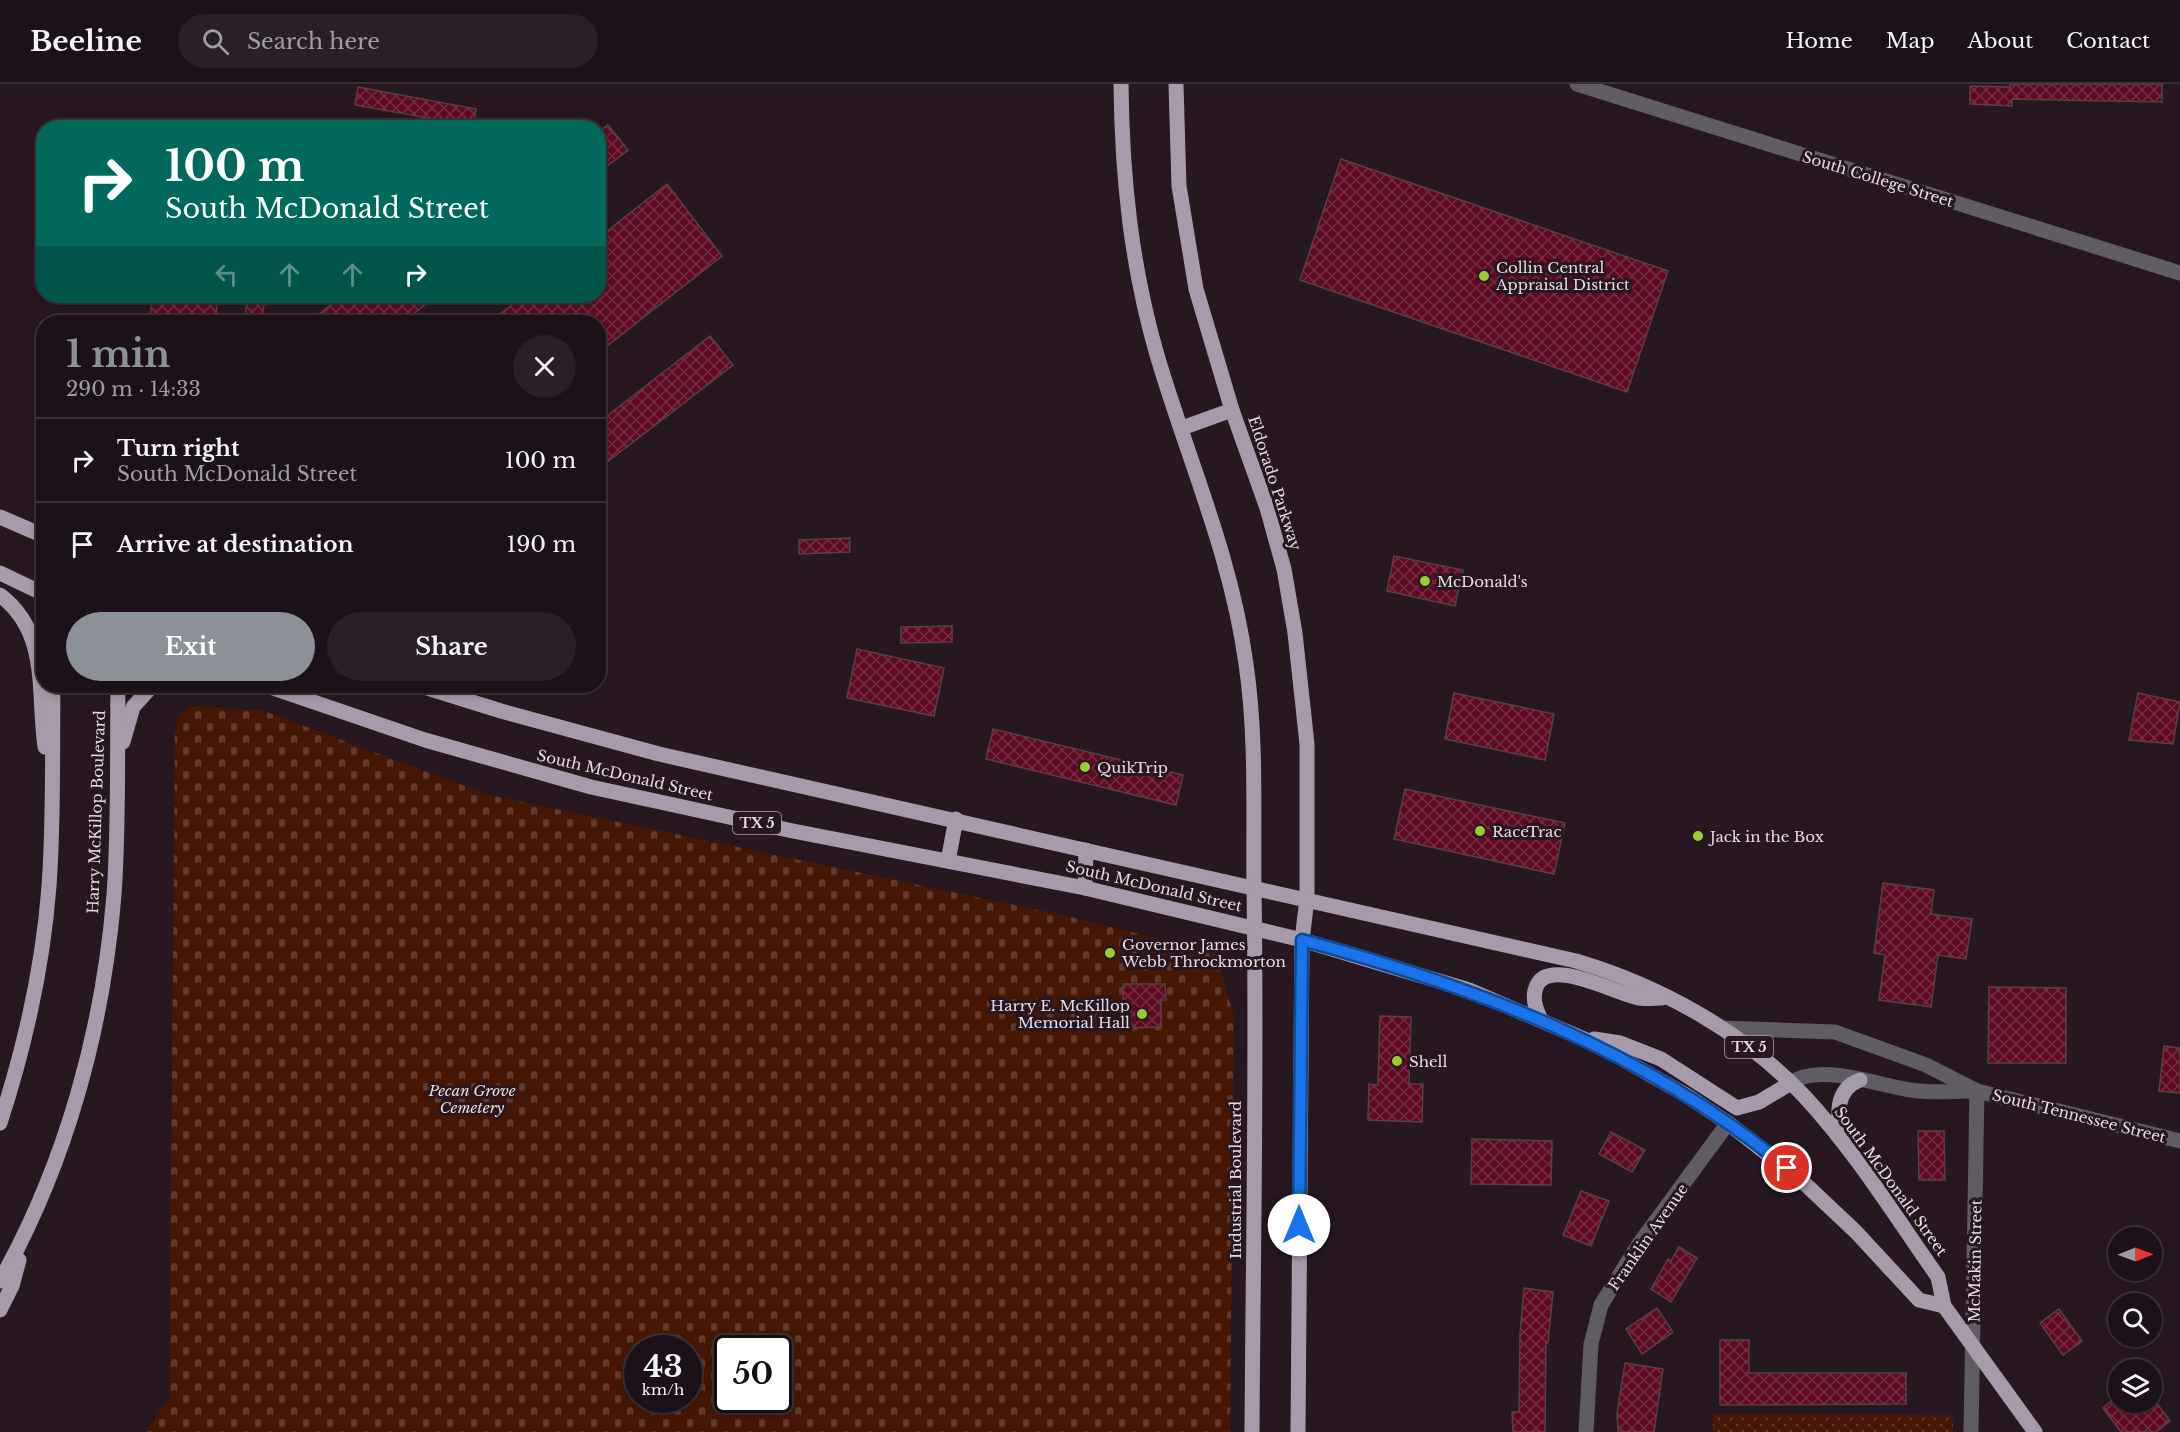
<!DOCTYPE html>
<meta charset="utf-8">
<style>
body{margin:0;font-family:"Libre Baskerville",serif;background:#2a1f26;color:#f1f3f6;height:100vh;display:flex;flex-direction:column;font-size:22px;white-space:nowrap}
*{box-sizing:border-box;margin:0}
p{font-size:20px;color:#a09da2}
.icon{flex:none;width:33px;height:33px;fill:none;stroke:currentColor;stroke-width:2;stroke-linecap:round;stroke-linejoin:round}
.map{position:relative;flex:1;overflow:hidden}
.sheet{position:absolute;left:36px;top:231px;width:570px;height:378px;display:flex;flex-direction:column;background:#1d1119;border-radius:24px;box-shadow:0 3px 9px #0003,0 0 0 2px #3b3138}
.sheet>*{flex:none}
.guide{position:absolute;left:36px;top:36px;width:570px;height:183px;border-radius:24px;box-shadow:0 3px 9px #0003,0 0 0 2px #3b3138;background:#00695c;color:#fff;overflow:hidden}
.needle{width:39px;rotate:89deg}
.controls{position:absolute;left:2108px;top:1143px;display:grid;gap:12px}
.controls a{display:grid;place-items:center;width:54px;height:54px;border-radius:50%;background:#1d1119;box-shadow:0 3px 9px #0003,0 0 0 2px #3b3138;font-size:30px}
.speed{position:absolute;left:624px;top:1251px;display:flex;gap:12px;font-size:30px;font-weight:700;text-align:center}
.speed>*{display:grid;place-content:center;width:78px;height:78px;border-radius:50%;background:#1d1119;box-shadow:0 3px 9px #0003,0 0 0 2px #3b3138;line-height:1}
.speed small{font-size:15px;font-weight:400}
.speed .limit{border:3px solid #111;border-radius:9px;background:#fff;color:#111}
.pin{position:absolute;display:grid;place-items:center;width:51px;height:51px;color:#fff;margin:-26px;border:3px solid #fff;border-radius:50%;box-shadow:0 2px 6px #0007}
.me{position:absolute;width:66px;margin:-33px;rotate:0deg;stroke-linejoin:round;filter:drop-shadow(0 0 4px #0008)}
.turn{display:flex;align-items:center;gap:21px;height:126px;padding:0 30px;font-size:27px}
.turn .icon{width:78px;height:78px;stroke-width:2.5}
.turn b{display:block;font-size:42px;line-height:51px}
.lanes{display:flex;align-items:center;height:57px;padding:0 30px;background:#0003;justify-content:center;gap:30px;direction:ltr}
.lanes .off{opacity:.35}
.round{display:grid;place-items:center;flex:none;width:63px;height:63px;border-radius:32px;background:#2a1f26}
.overview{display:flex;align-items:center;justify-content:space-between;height:102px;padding:0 30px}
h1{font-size:36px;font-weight:800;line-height:45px;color:#8c9099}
.primary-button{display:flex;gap:12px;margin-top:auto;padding:12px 30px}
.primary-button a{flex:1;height:69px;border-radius:36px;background:#8c9099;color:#fff;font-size:24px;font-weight:800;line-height:69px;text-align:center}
.primary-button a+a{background:#2a1f26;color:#f1f3f6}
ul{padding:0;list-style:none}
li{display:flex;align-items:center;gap:18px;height:84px;padding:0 30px;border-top:2px solid #3b3138}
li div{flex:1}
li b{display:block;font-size:22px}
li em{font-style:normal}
header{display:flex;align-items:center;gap:36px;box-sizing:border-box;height:84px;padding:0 30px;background:#1d1119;border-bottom:2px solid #3b3138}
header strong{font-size:28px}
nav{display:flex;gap:33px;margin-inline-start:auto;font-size:21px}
.search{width:420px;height:54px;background:#2a1f26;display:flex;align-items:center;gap:15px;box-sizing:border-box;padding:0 21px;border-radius:33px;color:#a09da2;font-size:22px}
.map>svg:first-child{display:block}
.green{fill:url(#green-dots)}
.cemetery{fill:url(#cemetery-stones);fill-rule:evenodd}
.building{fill:url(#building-cross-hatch);stroke:#574143;stroke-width:1.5}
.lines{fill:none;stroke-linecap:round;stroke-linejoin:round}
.minor{stroke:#615b63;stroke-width:15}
.major{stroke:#a69bab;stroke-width:15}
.route-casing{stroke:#114b97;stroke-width:15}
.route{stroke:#1a73e8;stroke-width:10}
.poi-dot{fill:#9bcb33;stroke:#271721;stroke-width:2}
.labels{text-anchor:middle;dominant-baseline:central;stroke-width:6;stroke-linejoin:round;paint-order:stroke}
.shield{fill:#271721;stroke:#ada0a7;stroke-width:1.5}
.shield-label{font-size:14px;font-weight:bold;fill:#e6dae0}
.street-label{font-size:15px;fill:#e6dae0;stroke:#271721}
.poi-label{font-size:15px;fill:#e6dae0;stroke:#271721;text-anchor:start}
.park-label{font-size:15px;font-style:italic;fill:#efd8cf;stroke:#271721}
</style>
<header>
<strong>Beeline</strong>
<div class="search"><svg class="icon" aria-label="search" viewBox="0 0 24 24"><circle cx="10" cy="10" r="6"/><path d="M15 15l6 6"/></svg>Search here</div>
<nav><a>Home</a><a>Map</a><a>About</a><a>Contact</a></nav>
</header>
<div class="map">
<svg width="2180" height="1348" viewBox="0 0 2180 1348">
<defs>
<pattern id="green-dots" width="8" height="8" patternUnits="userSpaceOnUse" patternTransform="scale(1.5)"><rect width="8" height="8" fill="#461705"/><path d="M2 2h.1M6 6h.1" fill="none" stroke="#613829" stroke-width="1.8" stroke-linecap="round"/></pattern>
<pattern id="cemetery-stones" width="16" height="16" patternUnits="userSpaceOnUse" patternTransform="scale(1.5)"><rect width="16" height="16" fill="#461705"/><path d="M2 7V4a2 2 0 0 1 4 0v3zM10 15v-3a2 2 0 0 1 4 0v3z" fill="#613829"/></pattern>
<pattern id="building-cross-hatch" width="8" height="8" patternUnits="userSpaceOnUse" patternTransform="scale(1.5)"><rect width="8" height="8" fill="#5e0a22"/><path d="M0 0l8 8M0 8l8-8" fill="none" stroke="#752d42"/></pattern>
</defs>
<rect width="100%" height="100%" fill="#271721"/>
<polygon class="green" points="1713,1330 1953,1331 1953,1348 1713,1348"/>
<path class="cemetery" d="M193,622l71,5 225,84 573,120 153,37 19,64 -4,416h-1085l24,-33 6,-665 5,-20zM638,1264h50v52h-50zM728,1264h50v52h-50z"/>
<g class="building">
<polygon points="2010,0 2162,0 2162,18 2012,15 2012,22 1970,20 1970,2 2010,3"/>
<polygon points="358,3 476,25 473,42 355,21"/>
<polygon points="608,41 628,66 598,89 598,48"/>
<polygon points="1341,75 1668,187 1627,308 1300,196"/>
<polygon points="667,100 722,172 598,269 598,238 489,238 524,212 598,212 598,154"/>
<polygon points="153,212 218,214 215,238 149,238"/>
<polygon points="342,212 436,212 403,238 309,238"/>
<polygon points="247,218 264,221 261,238 244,238"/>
<polygon points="710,252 733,281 598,385 598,339"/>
<polygon points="850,454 850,468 799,470 799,456"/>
<polygon points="1394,472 1463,486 1455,522 1387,507"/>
<polygon points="952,542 952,558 901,559 901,543"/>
<polygon points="857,565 944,584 934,632 847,614"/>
<polygon points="1454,609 1554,630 1545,676 1445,655"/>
<polygon points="2138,609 2180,618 2173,660 2129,656"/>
<polygon points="993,645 1183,691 1176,721 986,675"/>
<polygon points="1405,705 1565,739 1554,790 1394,755"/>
<polygon points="1883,799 1934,806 1931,830 1972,835 1966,875 1938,871 1931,923 1879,916 1885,871 1874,869"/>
<polygon points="1123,900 1165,900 1166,916 1161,916 1161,943 1124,944"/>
<polygon points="1989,903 2066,904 2066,979 1988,979"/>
<polygon points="1380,932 1411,933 1409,1000 1423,1000 1422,1038 1368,1036 1369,1000 1378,1001"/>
<polygon points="2164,962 2180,964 2180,1009 2159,1007"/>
<polygon points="1918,1047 1944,1047 1945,1096 1919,1096"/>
<polygon points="1611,1048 1645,1066 1632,1088 1599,1070"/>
<polygon points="1472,1055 1552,1057 1551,1101 1471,1100"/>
<polygon points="1581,1107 1609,1117 1591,1162 1563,1151"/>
<polygon points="1679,1163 1697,1174 1671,1218 1651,1205 1668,1175 1671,1177"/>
<polygon points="1524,1204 1553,1208 1548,1259 1546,1259 1545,1348 1513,1348 1512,1328 1519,1328 1520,1250"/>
<polygon points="1657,1224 1673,1248 1642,1270 1626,1245"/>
<polygon points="2059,1225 2082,1257 2063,1271 2040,1239"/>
<polygon points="1720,1256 1749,1256 1749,1289 1906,1289 1906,1320 1720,1321"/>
<polygon points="1625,1279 1663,1285 1654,1348 1618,1348 1617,1329"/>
<polygon points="2110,1318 2156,1318 2170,1337 2156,1348 2121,1348 2103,1324"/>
</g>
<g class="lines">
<g class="minor">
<polyline points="1577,0 2180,189"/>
<polyline points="1721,944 1835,948 1926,981 1977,1007 2180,1057"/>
<path d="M1791,999c29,-22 93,5 127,8 19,2 38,0 56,0"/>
<polyline points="1586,1348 1591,1260 1601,1221 1639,1160 1728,1039"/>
<polyline points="1971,1348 1977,1007"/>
</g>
<g class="major">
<path d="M1121,0c1,93 10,181 36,271 31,105 74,199 89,309 11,75 7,151 8,226 3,181 -1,361 -2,542"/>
<polyline points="1176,0 1179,102 1196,205 1232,326 1267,424 1284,485 1295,549 1307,660 1307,815 1302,856 1298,1348"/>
<polyline points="1182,344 1232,326"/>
<polyline points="0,433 44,452"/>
<polyline points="0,489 44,510"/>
<path d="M0,511c50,38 37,97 45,152"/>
<polyline points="267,602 425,656 591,703 793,747 1085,804 1302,856 1469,906 1598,961 1686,1011 1728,1039 1803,1098 1856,1148 1919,1216 1944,1222"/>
<path d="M421,602l80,25 158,43 917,207c84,25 168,71 229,136 50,54 90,119 133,180l6,29 91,126"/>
<polyline points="123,658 133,623 152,602"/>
<polyline points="948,777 956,735"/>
<polyline points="1085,804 1086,766"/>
<path d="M1541,936c-5,-11 -10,-23 -4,-35 13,-27 76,7 98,12 8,3 19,1 27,1"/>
<polyline points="1594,955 1620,959 1661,975 1737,1024 1759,1018 1791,999"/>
<path d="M0,1039c25,-77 43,-156 49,-237 5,-66 3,-134 4,-200"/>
<path d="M1843,1054c-7,-21 -8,-49 17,-58"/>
<path d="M0,1197c66,-117 103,-252 114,-386 5,-69 3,-140 4,-209"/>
<polyline points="0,1226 12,1202 19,1176"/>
</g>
</g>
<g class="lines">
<defs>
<path id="route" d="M1299,1141l3,-285c175,47 344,111 485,228"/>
</defs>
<use href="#route" class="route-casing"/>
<use href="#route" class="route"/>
</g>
<g class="poi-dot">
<circle cx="1484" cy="192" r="6"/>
<circle cx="1425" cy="497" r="6"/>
<circle cx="1085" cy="683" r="6"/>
<circle cx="1480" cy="747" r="6"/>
<circle cx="1698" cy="752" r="6"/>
<circle cx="1110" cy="869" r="6"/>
<circle cx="1142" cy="930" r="6"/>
<circle cx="1397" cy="977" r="6"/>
</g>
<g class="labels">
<g class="shield">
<rect x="733" y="728" width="48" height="22" rx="4.5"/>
<rect x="1725" y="952" width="48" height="22" rx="4.5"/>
</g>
<g class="shield-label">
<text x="757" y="739">TX 5</text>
<text x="1749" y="963">TX 5</text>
</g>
<g class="street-label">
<text transform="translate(1878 95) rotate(17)">South College Street</text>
<text transform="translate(1275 399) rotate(72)">Eldorado Parkway</text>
<text transform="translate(625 691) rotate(13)">South McDonald Street</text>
<text transform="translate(96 728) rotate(-88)">Harry McKillop Boulevard</text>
<text transform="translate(1154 802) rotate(13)">South McDonald Street</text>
<text transform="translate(2079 1032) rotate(14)">South Tennessee Street</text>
<text transform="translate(1235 1096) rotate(-90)">Industrial Boulevard</text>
<text transform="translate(1891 1097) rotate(54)">South McDonald Street</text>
<text transform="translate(1648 1153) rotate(-55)">Franklin Avenue</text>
<text transform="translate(1975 1177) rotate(-89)">McMakin Street</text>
</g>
<g class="poi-label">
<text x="1496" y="183">Collin Central<tspan x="1496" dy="17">Appraisal District</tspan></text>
<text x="1437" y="497">McDonald's</text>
<text x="1097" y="683">QuikTrip</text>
<text x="1492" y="747">RaceTrac</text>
<text x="1710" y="752">Jack in the Box</text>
<text x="1122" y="860">Governor James<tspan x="1122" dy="17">Webb Throckmorton</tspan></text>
<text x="1130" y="921" text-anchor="end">Harry E. McKillop<tspan x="1130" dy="17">Memorial Hall</tspan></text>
<text x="1409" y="977">Shell</text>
</g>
<g class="park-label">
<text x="472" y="1006">Pecan Grove<tspan x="472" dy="17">Cemetery</tspan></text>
</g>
</g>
</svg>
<div class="controls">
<a><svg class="needle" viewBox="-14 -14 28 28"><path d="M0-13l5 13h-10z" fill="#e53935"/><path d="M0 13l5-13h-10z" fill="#a09da2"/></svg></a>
<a><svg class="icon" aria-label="search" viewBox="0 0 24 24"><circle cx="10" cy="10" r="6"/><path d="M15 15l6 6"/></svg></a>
<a><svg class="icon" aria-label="layers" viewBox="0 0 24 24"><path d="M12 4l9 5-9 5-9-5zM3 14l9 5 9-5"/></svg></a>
</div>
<div class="speed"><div>43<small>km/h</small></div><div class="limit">50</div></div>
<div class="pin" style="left:1787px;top:1084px;background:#d93025"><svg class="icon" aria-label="arrive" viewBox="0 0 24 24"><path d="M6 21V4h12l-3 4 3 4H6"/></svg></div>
<svg class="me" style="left:1299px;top:1141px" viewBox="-20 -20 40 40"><circle r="19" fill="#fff"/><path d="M0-13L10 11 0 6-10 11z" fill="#1a73e8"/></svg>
<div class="guide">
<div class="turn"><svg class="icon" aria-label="right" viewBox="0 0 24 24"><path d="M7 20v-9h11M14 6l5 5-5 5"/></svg><div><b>100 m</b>South McDonald Street</div></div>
<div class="lanes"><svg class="icon off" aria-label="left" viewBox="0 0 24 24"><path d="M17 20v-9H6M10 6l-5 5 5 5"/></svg><svg class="icon off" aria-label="ahead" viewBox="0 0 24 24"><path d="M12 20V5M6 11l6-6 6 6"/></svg><svg class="icon off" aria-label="ahead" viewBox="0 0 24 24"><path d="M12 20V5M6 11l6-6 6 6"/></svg><svg class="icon" aria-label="right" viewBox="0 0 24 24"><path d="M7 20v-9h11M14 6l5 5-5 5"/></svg></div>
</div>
<section class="sheet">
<div class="overview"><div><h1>1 min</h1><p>290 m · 14:33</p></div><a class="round"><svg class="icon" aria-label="close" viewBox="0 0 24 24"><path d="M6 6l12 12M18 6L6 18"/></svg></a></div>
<ul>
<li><svg class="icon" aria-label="right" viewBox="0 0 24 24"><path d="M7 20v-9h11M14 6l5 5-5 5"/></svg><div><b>Turn right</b><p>South McDonald Street</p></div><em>100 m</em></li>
<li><svg class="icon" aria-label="arrive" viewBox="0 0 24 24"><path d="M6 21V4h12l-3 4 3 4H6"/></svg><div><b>Arrive at destination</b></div><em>190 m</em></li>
</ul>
<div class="primary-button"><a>Exit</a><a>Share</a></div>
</section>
</div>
